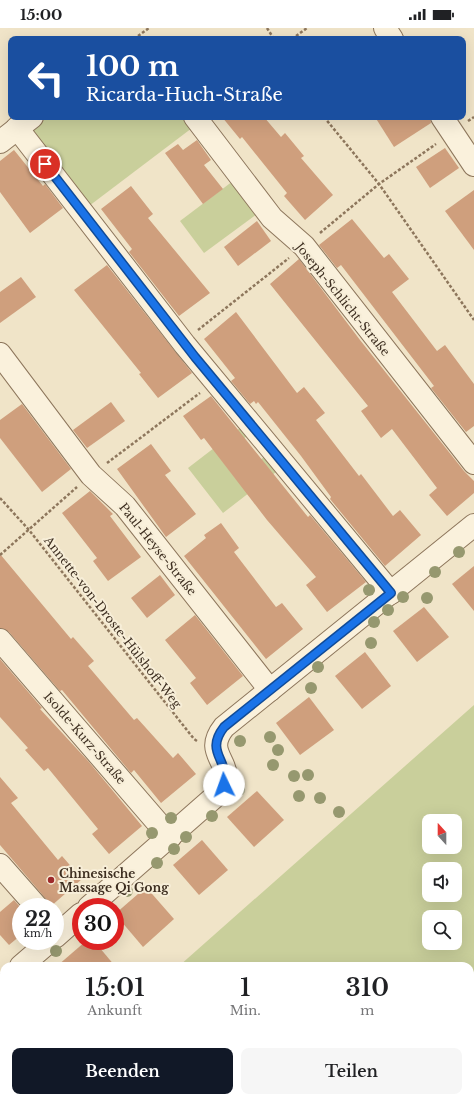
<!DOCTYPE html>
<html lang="de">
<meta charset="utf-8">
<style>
body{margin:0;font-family:"Libre Baskerville",serif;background:#f6f6f6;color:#202124;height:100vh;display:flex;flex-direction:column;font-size:15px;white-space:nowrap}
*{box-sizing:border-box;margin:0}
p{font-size:13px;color:#757577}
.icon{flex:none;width:22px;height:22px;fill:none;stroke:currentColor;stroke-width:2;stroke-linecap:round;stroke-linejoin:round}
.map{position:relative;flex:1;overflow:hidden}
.details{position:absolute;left:0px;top:934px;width:474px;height:140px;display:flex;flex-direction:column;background:#fff;border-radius:12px 12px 0 0;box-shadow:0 4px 16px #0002}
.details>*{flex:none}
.guide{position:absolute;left:8px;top:8px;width:458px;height:84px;border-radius:8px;box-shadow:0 4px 16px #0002;background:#1a4fa0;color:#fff;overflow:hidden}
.needle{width:26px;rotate:339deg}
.fabs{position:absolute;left:422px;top:786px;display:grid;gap:8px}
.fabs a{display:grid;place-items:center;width:40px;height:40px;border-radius:8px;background:#fff;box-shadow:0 4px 16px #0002;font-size:20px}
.speed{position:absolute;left:12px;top:870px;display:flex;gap:8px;font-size:20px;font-weight:700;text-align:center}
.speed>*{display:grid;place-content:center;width:52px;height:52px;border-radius:50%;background:#fff;box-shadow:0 4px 16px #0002;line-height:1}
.speed small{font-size:10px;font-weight:400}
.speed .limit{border:6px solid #d22;background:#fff;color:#111}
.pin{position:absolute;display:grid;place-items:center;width:34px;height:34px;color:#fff;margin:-17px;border:2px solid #fff;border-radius:50%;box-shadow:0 1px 4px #0007}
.me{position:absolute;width:44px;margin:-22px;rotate:357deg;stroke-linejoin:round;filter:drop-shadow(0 0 3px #0008)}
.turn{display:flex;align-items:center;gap:14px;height:84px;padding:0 12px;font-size:18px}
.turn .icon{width:52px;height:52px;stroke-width:2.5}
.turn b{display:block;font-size:28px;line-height:34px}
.eta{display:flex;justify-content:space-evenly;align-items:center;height:68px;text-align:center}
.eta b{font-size:24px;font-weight:600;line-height:28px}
.cta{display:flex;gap:8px;margin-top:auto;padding:8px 12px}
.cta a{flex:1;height:46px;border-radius:8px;background:#111827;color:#fff;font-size:16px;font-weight:600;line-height:46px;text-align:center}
.cta a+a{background:#f6f6f6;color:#202124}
.status{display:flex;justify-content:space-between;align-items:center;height:28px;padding:0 20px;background:#fff;direction:ltr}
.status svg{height:11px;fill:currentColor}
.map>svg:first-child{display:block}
.green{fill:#c9cf9b;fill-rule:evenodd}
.building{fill:#cf9f7d}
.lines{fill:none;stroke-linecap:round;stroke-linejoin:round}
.minor-casing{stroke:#8d765c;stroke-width:24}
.path{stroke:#8d765c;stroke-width:2.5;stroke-dasharray:3 2;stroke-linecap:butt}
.minor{stroke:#faf1dc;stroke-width:22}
.tree{fill:#96986f}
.route-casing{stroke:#114b97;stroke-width:10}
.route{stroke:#1a73e8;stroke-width:7}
.poi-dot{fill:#9e2a2b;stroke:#f7eed8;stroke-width:1.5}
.labels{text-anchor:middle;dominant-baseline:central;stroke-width:4;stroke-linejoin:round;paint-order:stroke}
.street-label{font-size:12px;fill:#3d2e20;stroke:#f7eed8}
.poi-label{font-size:12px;font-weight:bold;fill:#3d2e20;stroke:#f7eed8;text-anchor:start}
</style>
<div class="status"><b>15:00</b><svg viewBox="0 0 49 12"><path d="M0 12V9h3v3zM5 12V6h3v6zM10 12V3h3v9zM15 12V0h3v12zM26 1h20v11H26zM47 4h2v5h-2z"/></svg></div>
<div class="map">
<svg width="474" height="1074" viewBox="0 0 474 1074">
<rect width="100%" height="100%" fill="#f0e4c8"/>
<g class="green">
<polygon points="43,89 183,89 192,100 89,178 32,107 31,100"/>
<polygon points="233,153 257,186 204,225 180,193"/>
<polygon points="240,400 247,408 220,430 236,451 264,429 276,444 223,485 188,440"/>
<path d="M474,677v303l-4,2v-44h-291zM429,793h26v26h-26zM429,841h26v26h-26zM429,889h26v26h-26z"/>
<polygon points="112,1070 382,1070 381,1074 147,1074"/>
</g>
<g class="building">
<polygon points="222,89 264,89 281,109 285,105 304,128 301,130 333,167 305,192 284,168 287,165 242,109 240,111"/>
<polygon points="375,89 430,89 431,95 394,119"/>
<polygon points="197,112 211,132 204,137 223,161 203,176 165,125 178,116 183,122"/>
<polygon points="445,120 459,140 430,160 416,139"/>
<polygon points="14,122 43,158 45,156 63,180 30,205 0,164 0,133"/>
<polygon points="131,158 153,186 148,190 210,265 179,288 129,224 132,221 101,181"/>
<polygon points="474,162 474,222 445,183"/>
<polygon points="352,191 384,230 389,226 409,251 392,264 437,323 445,317 474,356 474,398 466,404 431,360 434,358 341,237 337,240 319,217"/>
<polygon points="257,193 271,213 238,238 224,219"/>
<polygon points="299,231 360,312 464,443 474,453 474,465 447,488 429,467 437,460 392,401 381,410 361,383 368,378 270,256"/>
<polygon points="107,237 192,345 158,370 139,346 141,345 74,262"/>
<polygon points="21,249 36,269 0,295 0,264"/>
<polygon points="236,284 297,365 304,359 325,385 316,392 359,448 361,446 393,488 400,482 421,507 385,538 330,471 331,469 301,428 258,374 256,376 254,373 250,376 231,353 235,350 204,311"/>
<polygon points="211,368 308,489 310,487 366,554 327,584 306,557 316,549 267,492 204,410 201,412 183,388"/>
<polygon points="111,374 125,393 87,420 73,402"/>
<polygon points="22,376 71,441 42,464 0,410 0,392"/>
<polygon points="151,416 171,443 165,447 196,486 166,509 117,441"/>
<polygon points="90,463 113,486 110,488 141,529 108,553 93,533 97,530 62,485"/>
<polygon points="221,495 239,520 234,524 276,579 282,575 303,601 266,631 184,528 206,510 204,507"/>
<polygon points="0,526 71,611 73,609 94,633 88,638 134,692 137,690 173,730 178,725 196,746 161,775 134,742 131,745 62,662 60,663 9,604 0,600"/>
<polygon points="474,538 474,583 452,556"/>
<polygon points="160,547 175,567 147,590 131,570"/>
<polygon points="424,579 449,609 417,634 393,603"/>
<polygon points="195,587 243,648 207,677 190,655 196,650 165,612"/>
<polygon points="365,624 391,658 362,681 335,648"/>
<polygon points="0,631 42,680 40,681 89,734 142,798 109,826 92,806 98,801 48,740 44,743 25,722 28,720 0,689"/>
<polygon points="309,669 334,702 300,727 276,695"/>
<polygon points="0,749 18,770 11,775 58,832 62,828 82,851 50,879 46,871 0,817"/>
<polygon points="257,763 284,792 254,819 227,789"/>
<polygon points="202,812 228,842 199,867 173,837"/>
<polygon points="146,859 174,891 143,919 115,886"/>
<polygon points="14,872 21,880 21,907 9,917 0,907 0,884"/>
<polygon points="86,913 94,913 115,938 57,938"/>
</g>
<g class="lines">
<defs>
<g id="minor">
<polyline points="385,0 392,11"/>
<polyline points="195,89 272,190 304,218 474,435"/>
<polyline points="442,89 474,137"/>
<polyline points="17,100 185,317 391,565"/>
<polyline points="0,114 32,89"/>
<polyline points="0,326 91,447 125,478 270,662"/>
<polyline points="0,612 170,809"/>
<polyline points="0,837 37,879"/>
<path d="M89,879l130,-114c22,-30 -19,-36 5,-66l250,-202"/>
<polyline points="55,909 81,886"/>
<polyline points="21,938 50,913"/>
<polyline points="0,957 4,959"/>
<polyline points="45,1070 46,1074"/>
</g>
</defs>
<use href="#minor" class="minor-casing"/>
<g class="path">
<polyline points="267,0 274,11"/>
<polyline points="134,11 149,0"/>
<polyline points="292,11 307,0"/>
<polyline points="324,89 379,156 474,292"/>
<polyline points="468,93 474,89"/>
<polyline points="320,205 379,156 436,116"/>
<polyline points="198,302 289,230"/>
<polyline points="107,435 200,365"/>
<polyline points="0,470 29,502 194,711 197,713"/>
<polyline points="0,527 77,459"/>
</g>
<use href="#minor" class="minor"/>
</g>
<g class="tree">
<circle cx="459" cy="524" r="6"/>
<circle cx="435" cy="544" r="6"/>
<circle cx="369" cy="562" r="6"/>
<circle cx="403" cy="569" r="6"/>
<circle cx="427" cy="570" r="6"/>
<circle cx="388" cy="582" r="6"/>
<circle cx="374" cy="594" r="6"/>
<circle cx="371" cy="615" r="6"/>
<circle cx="318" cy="639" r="6"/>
<circle cx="311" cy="660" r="6"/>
<circle cx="270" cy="709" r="6"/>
<circle cx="240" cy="713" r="6"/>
<circle cx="278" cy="722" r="6"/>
<circle cx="273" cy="737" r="6"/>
<circle cx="308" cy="747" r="6"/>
<circle cx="294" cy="748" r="6"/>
<circle cx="239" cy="762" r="6"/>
<circle cx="299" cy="768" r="6"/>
<circle cx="320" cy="770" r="6"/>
<circle cx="339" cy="784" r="6"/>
<circle cx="212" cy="788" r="6"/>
<circle cx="171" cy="790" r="6"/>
<circle cx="152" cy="805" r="6"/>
<circle cx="186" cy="809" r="6"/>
<circle cx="174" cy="821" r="6"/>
<circle cx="157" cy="835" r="6"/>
<circle cx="127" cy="863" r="6"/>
<circle cx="56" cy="923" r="6"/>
</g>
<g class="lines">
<defs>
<path id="route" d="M45,136l150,193 196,236 -167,134c-20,26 6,32 0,58"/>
</defs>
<use href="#route" class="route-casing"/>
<use href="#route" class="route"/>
</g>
<circle class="poi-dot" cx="51" cy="852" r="4"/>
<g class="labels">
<g class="street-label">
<text transform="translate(343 271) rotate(51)">Joseph-Schlicht-Straße</text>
<text transform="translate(158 521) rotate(51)">Paul-Heyse-Straße</text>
<text transform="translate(113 594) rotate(52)">Annette-von-Droste-Hülshoff-Weg</text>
<text transform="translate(85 710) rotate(49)">Isolde-Kurz-Straße</text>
</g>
<g class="poi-label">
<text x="59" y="845">Chinesische<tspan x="59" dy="14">Massage Qi Gong</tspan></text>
</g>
</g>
</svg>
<div class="fabs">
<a><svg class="needle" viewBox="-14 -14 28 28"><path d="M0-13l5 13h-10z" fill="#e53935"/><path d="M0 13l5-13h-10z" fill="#757577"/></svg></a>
<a><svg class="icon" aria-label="sound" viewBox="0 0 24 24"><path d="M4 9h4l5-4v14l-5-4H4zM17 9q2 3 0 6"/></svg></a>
<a><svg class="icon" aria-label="search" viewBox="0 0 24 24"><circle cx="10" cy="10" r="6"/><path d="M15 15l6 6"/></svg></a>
</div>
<div class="speed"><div>22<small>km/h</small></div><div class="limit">30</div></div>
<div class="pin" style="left:45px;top:136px;background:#d93025"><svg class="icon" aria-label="arrive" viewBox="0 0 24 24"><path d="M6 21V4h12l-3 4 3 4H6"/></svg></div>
<svg class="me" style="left:224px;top:757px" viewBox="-20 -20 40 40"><circle r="19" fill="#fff"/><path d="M0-13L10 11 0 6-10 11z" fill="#1a73e8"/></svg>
<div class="guide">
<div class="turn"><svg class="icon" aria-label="left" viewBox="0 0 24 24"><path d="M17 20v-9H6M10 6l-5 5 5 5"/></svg><div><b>100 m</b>Ricarda-Huch-Straße</div></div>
</div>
<section class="details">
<div class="eta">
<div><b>15:01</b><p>Ankunft</p></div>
<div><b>1</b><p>Min.</p></div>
<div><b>310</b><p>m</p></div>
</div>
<div class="cta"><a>Beenden</a><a>Teilen</a></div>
</section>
</div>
